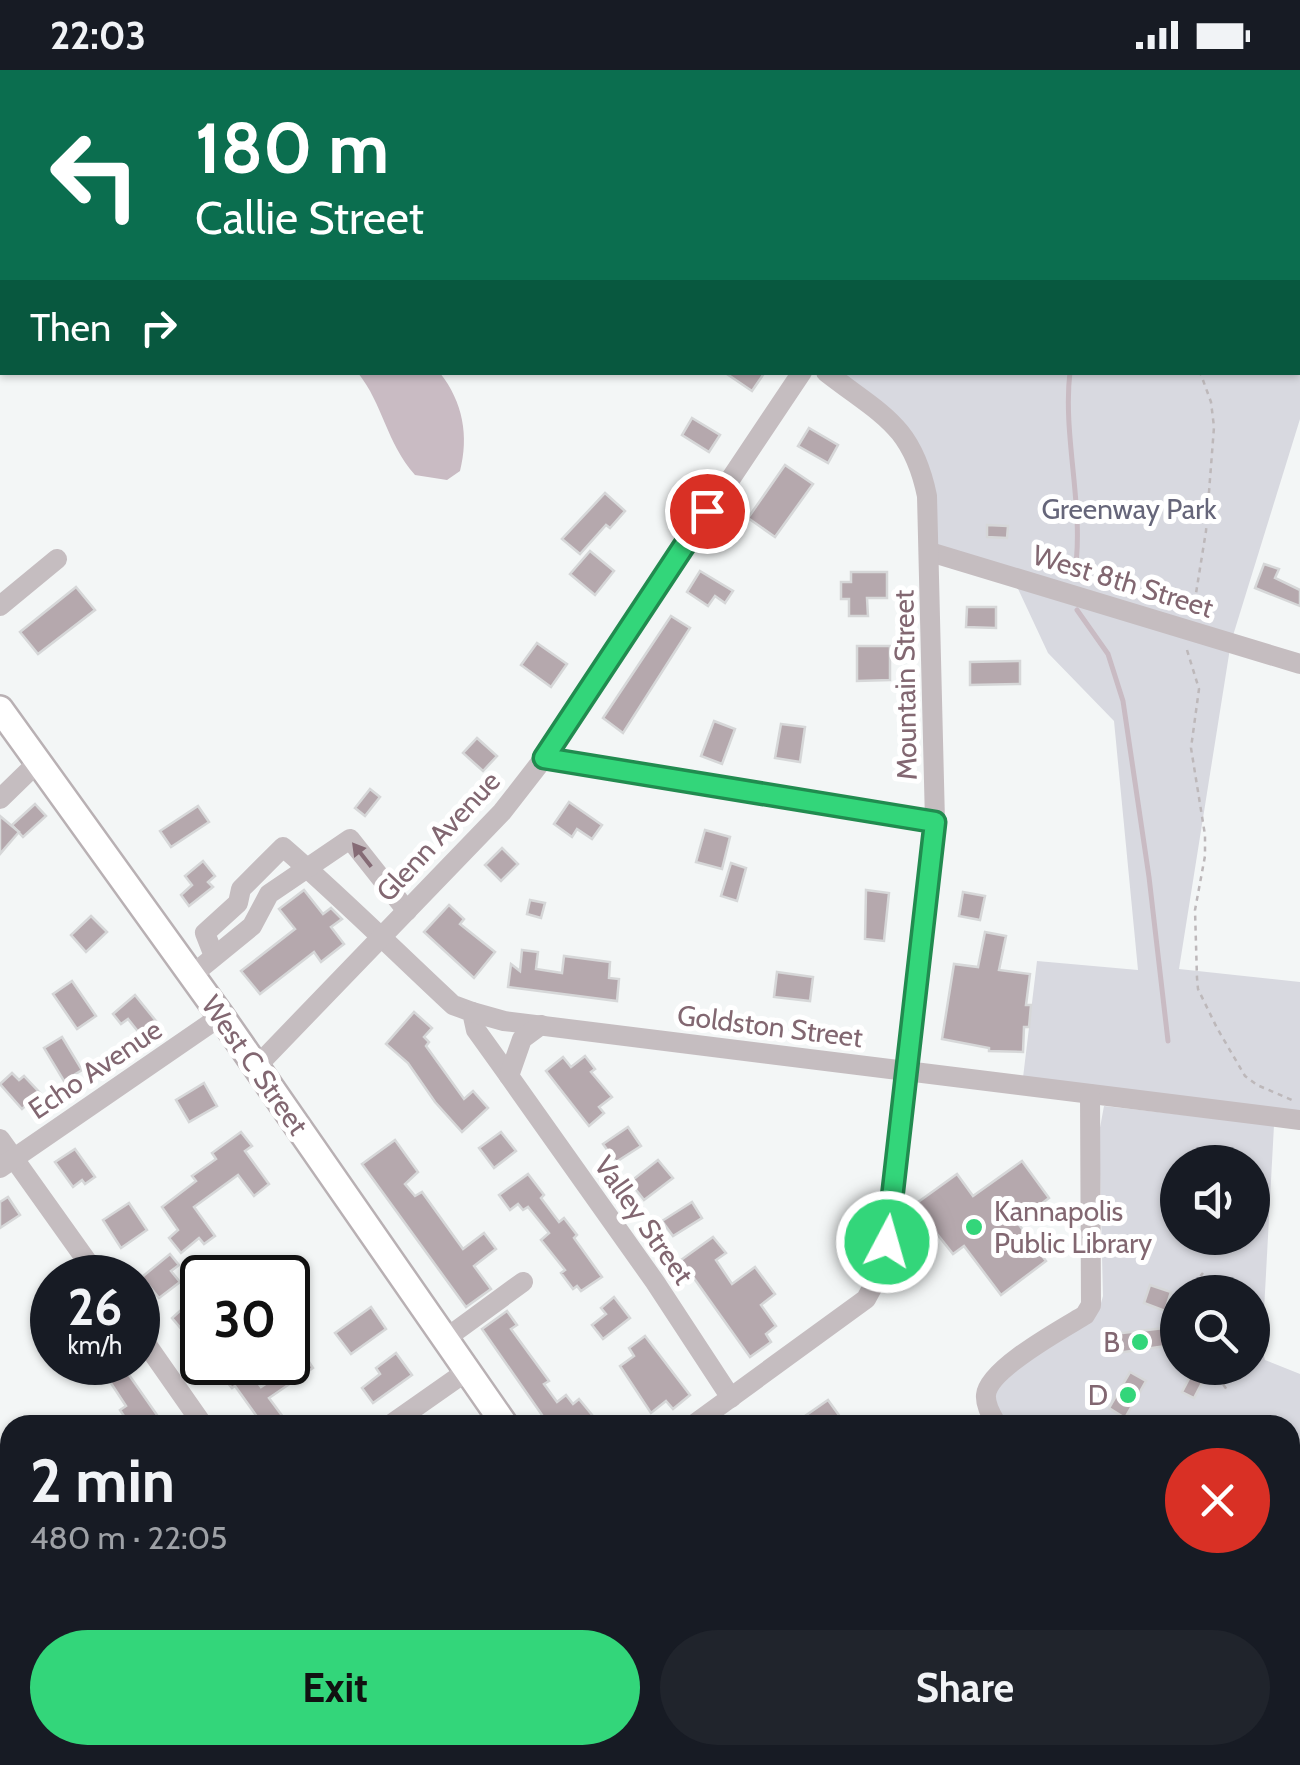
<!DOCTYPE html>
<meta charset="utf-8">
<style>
body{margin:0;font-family:Cabin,sans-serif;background:#20242c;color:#f1f3f6;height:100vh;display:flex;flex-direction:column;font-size:38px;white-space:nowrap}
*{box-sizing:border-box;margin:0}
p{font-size:32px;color:#9ea1a6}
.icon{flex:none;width:55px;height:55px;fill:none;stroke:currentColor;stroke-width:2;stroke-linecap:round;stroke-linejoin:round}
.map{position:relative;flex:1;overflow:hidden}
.side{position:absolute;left:0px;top:1345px;width:1300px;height:350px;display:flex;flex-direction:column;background:#171b24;border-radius:30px 30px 0 0;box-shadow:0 2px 8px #0004}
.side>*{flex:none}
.hud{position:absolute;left:0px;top:0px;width:1300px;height:305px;box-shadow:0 2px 8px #0004;background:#0b6e4f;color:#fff;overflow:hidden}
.tools{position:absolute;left:1160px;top:1075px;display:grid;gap:20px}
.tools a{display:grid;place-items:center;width:110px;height:110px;border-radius:50%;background:#171b24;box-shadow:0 2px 8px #0004;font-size:50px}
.speed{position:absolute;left:30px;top:1185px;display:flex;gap:20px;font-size:50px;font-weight:700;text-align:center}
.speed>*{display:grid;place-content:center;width:130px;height:130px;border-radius:50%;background:#171b24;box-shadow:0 2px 8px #0004;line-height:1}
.speed small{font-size:25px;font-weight:400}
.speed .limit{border:5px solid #111;border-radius:15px;background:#fff;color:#111}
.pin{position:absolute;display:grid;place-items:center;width:85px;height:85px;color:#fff;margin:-42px;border:5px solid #fff;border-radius:50%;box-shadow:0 2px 10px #0007}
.me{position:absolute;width:110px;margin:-55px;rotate:6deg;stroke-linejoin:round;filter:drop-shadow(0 0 8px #0008)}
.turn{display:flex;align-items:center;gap:35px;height:210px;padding:0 30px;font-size:45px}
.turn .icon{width:130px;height:130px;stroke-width:2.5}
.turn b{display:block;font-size:70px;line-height:85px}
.then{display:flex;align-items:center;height:95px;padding:0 30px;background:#0003;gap:20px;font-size:38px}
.round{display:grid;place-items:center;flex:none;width:105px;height:105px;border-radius:52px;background:#20242c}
.head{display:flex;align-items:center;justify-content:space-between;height:170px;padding:0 30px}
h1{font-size:60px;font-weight:700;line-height:75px}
.action{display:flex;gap:20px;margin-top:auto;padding:20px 30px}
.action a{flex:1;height:115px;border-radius:60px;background:#33d67a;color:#111;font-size:40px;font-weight:700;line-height:115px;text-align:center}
.action a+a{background:#20242c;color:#f1f3f6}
.status{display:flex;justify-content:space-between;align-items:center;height:70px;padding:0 50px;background:#171b24;direction:ltr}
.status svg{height:28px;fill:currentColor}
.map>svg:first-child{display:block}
.green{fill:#d8d9e0;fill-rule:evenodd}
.water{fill:#c9bbc3}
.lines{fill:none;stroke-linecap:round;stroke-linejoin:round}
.stream{stroke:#c9bbc3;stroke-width:5}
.building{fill:#b5a8ad;stroke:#d6d7d8;stroke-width:2.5}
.major-casing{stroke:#b9b1b4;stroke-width:30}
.path{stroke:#bdb8ba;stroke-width:2.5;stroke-dasharray:5 5;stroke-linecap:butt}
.minor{stroke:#c5bdc0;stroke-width:20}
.major{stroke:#fff;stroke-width:25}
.oneway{fill:#856b75}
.route-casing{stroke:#218b4f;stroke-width:25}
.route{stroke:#33d67a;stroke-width:18}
.poi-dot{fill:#33d67a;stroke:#fff;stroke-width:4}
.labels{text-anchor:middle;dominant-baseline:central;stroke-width:10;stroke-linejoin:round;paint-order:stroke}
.park-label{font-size:28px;fill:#66667a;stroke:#fff}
.street-label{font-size:28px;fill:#826771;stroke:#fff}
.poi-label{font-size:28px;fill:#826771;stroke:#fff;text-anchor:end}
</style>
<div class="status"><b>22:03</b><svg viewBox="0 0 49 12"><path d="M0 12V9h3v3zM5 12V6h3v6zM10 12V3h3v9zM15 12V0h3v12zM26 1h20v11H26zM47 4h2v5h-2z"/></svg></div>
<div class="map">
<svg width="1300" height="1695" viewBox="0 0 1300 1695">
<rect width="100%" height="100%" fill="#f3f6f6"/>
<g class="green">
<polygon points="996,0 1300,0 1300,349 1231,572 1179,899 1300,912 1300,1049 1022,1016 1037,891 1138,900 1114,651 1048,583 1012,506 930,482 903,362 826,303 1298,302 1298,2 995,2"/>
<path d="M1104,1036l170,19 -12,223 3,12 35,14v391h-186l-6,-10h182v-330h-286l-10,-20 1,-15 18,-19 86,-61 4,-14 -4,-163zM1178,1092h74v76h-74zM1178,1222h74v76h-74z"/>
<polygon points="783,1685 1089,1685 1094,1695 770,1695"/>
</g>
<g class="water">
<path d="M358,303h82c23,29 29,63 20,98l-13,9 -32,-5c-29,-33 -32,-71 -57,-102z"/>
<polygon points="1290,1560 1300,1562 1300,1602 1290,1597"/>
</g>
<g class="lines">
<g class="stream">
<polyline points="1114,2 1115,0"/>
<path d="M1070,302c-8,65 16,141 4,205"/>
<polyline points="1077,540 1108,584 1123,631 1149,807 1168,971"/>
</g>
</g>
<g class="building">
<polygon points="724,302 765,302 752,321"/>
<polygon points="692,348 720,365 709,382 682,365"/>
<polygon points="809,358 838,375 828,393 798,376"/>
<polygon points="785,395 813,414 775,467 748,448"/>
<polygon points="605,423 625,441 610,458 606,455 580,484 562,469"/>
<polygon points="987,455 1008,456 1007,468 987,467"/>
<polygon points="590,481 614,501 595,525 570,504"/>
<polygon points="1264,494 1279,499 1275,508 1300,520 1300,536 1255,518"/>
<polygon points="700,501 733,521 725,533 715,526 708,536 687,522"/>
<polygon points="851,502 887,502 887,528 867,528 868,546 849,546 849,529 841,529 841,512 851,512"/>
<polygon points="76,517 95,540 38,584 20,562"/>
<polygon points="967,537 996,537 996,558 966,557"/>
<polygon points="671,546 690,558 623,663 603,648"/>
<polygon points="537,573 567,594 551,617 521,595"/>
<polygon points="857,576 890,576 890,610 857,611"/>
<polygon points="1020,591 1020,614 970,615 970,592"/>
<polygon points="714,651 735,659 722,694 701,686"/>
<polygon points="781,654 805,657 800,692 775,688"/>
<polygon points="477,668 497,686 483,701 463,683"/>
<polygon points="370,719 380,727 365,746 355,738"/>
<polygon points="569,732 602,755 592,769 577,759 572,767 554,754"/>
<polygon points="35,734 46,746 23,767 12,755"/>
<polygon points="198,736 209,752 171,777 160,761"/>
<polygon points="0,746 19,762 0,784"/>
<polygon points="705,760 730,767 722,799 696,792"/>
<polygon points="502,778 518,794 501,811 485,795"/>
<polygon points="203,791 215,806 208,812 213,817 189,836 181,825 192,815 185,806"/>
<polygon points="731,793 746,798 737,831 721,826"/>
<polygon points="304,820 323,844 331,838 342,849 331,857 344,874 321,892 314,882 260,924 241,901 295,859 279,839"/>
<polygon points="866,820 889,823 884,871 865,869"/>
<polygon points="963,822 985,826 980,850 959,846"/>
<polygon points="530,830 545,833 541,848 527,844"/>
<polygon points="449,835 464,849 460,854 495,882 474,908 424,862"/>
<polygon points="91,846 107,862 86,882 71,865"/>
<polygon points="985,862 1006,866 999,900 1030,904 1026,935 1031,935 1029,957 1024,957 1023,982 989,981 989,978 942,969 954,894 978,897"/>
<polygon points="522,880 538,882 536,899 562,903 564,886 610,892 609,908 619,909 617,931 508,917 511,894 520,901"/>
<polygon points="777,902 813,907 810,931 774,927"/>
<polygon points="72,911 96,946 77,959 53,924"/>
<polygon points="135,925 156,951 140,964 128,949 121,954 113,944"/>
<polygon points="414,942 432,958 424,967 429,972 426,976 464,1029 473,1021 488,1038 462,1062 435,1032 408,993 386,974"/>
<polygon points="62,967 82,1000 64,1011 44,978"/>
<polygon points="585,986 595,999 591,1002 612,1027 599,1037 604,1043 589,1056 546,1001 563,987 571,997"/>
<polygon points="12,1003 19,1010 24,1006 40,1023 22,1039 0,1014"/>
<polygon points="204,1013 217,1036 189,1052 176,1030"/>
<polygon points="628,1057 641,1076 616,1092 603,1074"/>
<polygon points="241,1062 252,1076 245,1081 269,1114 254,1126 238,1105 194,1137 215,1166 204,1174 199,1168 181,1183 169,1168 178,1160 162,1137 196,1111 192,1106 216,1089 212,1083"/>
<polygon points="501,1062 516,1081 494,1098 479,1078"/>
<polygon points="395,1070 418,1102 405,1114 415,1126 422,1122 463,1179 484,1163 496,1179 474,1196 491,1219 466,1237 362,1094"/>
<polygon points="75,1079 95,1107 85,1114 82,1110 73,1117 55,1092"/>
<polygon points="658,1090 673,1108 644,1130 630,1112"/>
<polygon points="1022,1091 1049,1128 1017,1152 1046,1191 1001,1225 964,1176 953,1184 914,1135 957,1104 973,1126"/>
<polygon points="528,1104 544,1125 541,1128 559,1152 564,1148 577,1165 574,1168 602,1207 581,1221 577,1216 573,1219 561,1203 565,1200 541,1170 549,1163 528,1137 523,1140 518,1134 510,1140 499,1125"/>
<polygon points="8,1127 20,1145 0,1158 0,1132"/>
<polygon points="692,1132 702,1148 673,1166 662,1151"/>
<polygon points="129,1133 147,1160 121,1178 103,1150"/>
<polygon points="713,1167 726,1183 716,1190 732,1214 755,1197 775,1224 761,1235 776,1256 766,1264 771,1272 750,1287 681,1190"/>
<polygon points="170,1184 179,1195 171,1201 180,1212 159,1228 142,1207"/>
<polygon points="1150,1215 1171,1222 1165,1241 1144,1233"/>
<polygon points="614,1227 630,1248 603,1269 592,1255 606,1244 601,1238"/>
<polygon points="191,1231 202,1245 202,1283 172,1248"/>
<polygon points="371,1237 386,1259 351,1284 335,1263"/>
<polygon points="507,1241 517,1255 511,1259 549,1311 544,1314 557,1332 566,1325 573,1334 579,1329 593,1346 582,1355 549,1355 482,1259"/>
<polygon points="1164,1258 1166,1276 1117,1283 1114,1264"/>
<polygon points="645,1266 690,1325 673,1339 666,1331 651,1343 620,1296 634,1286 629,1278"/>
<polygon points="299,1277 313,1298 269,1328 289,1355 263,1355 235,1316 232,1318 210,1292 243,1292 261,1317 282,1303 274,1292 288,1292 288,1285"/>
<polygon points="396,1283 412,1305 373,1333 362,1318 380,1304 376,1298"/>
<polygon points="97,1292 120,1292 164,1355 130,1355 120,1340 126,1336"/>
<polygon points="1193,1301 1205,1307 1194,1328 1182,1322"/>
<polygon points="1130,1302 1146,1311 1125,1348 1109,1338"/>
<polygon points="828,1330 846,1355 792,1355"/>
</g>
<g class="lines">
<defs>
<g id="major">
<polyline points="0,639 221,946 505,1355"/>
<polyline points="733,1685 740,1695"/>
</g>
</defs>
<use href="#major" class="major-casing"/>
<g class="path">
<polyline points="1156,0 1157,2"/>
<polyline points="1193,542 1206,461 1214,357 1211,332 1200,302"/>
<polyline points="1187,580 1199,619 1191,678 1205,765 1205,786 1195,840 1197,908 1198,919 1217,958 1245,1006 1257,1015 1292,1030"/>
<polyline points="1188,1222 1203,1203"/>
<polyline points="1168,1232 1178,1235"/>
<polyline points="1165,1268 1178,1265"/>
<polyline points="1212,1298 1227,1320"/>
<polyline points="1296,1515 1300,1510"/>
</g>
<g class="minor">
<polyline points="845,0 848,2"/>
<polyline points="995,2 996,0"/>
<polyline points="930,482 1300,594"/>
<polyline points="0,536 57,489"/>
<polyline points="544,688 935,752"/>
<polyline points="0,729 38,692"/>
<path d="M214,886l-9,-23 33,-30 3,-14 42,-42c58,50 113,105 170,158l19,7 4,18 33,46"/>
<polyline points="192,905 252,856 269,824 350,769 407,841"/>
<polyline points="472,942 504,951 1300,1050"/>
<polyline points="541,955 522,969 509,1006 655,1212 731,1328"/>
<polyline points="256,997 502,742 544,688 802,302"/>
<polyline points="0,1069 99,1208"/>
<polyline points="0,1098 221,946"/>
<polyline points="138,1262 203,1355"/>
<polyline points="445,1269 523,1212"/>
<polyline points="390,1355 467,1301"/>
<path d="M693,1355l173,-126 13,-24 8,-33 48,-420 -8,-326c-15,-72 -46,-81 -101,-124"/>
<path d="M997,1355c-5,-9 -12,-19 -11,-30 2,-26 76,-66 99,-80l6,-10 -1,-211"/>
<polyline points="0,1597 10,1603"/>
<polyline points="0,1638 10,1629"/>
<polyline points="142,1685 159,1695"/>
<polyline points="1097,1685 1103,1695"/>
<polyline points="838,1695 852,1685"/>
</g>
<use href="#major" class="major"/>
</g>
<defs><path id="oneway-solid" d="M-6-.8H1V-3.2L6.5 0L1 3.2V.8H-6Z" transform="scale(2.5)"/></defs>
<use class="oneway" href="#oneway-solid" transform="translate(362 785) rotate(-128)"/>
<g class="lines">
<defs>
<polyline id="route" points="707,441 544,688 935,752 887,1172"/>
</defs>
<use href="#route" class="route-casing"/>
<use href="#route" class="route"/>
</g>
<g class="poi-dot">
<circle cx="974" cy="1157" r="10"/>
<circle cx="1140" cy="1272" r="10"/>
<circle cx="1128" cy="1325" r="10"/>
</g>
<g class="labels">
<g class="park-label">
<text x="1129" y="439">Greenway Park</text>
</g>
<g class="street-label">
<text transform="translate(1123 511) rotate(17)">West 8th Street</text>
<text transform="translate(905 615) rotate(-91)">Mountain Street</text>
<text transform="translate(438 766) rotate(-47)">Glenn Avenue</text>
<text transform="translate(770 956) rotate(7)">Goldston Street</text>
<text transform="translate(255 995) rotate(55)">West C Street</text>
<text transform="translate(95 999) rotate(-34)">Echo Avenue</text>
<text transform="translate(644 1150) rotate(55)">Valley Street</text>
</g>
<g class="poi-label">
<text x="994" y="1141" text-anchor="start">Kannapolis<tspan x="994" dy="32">Public Library</tspan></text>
<text x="1120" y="1272">B</text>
<text x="1108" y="1325">D</text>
</g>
</g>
</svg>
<div class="tools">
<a><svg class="icon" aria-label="sound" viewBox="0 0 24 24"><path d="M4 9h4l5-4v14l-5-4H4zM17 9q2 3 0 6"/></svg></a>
<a><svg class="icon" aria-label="search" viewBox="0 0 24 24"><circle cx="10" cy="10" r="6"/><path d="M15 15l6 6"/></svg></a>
</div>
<div class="speed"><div>26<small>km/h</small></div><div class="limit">30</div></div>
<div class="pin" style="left:707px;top:441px;background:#d93025"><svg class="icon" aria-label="arrive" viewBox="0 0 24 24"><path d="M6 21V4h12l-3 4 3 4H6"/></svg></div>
<svg class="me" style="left:887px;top:1172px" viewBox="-20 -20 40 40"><circle r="17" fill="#33d67a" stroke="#fff" stroke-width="3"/><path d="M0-11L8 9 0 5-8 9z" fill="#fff"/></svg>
<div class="hud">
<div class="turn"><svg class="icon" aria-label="left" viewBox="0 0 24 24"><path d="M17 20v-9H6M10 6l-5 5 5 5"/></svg><div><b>180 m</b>Callie Street</div></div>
<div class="then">Then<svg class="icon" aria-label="right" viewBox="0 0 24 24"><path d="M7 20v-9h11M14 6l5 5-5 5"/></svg></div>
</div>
<section class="side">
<div class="head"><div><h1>2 min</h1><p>480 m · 22:05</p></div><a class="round" style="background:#d93025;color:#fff"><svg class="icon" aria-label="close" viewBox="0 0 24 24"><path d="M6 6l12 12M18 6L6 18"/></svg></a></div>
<div class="action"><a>Exit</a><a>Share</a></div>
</section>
</div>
